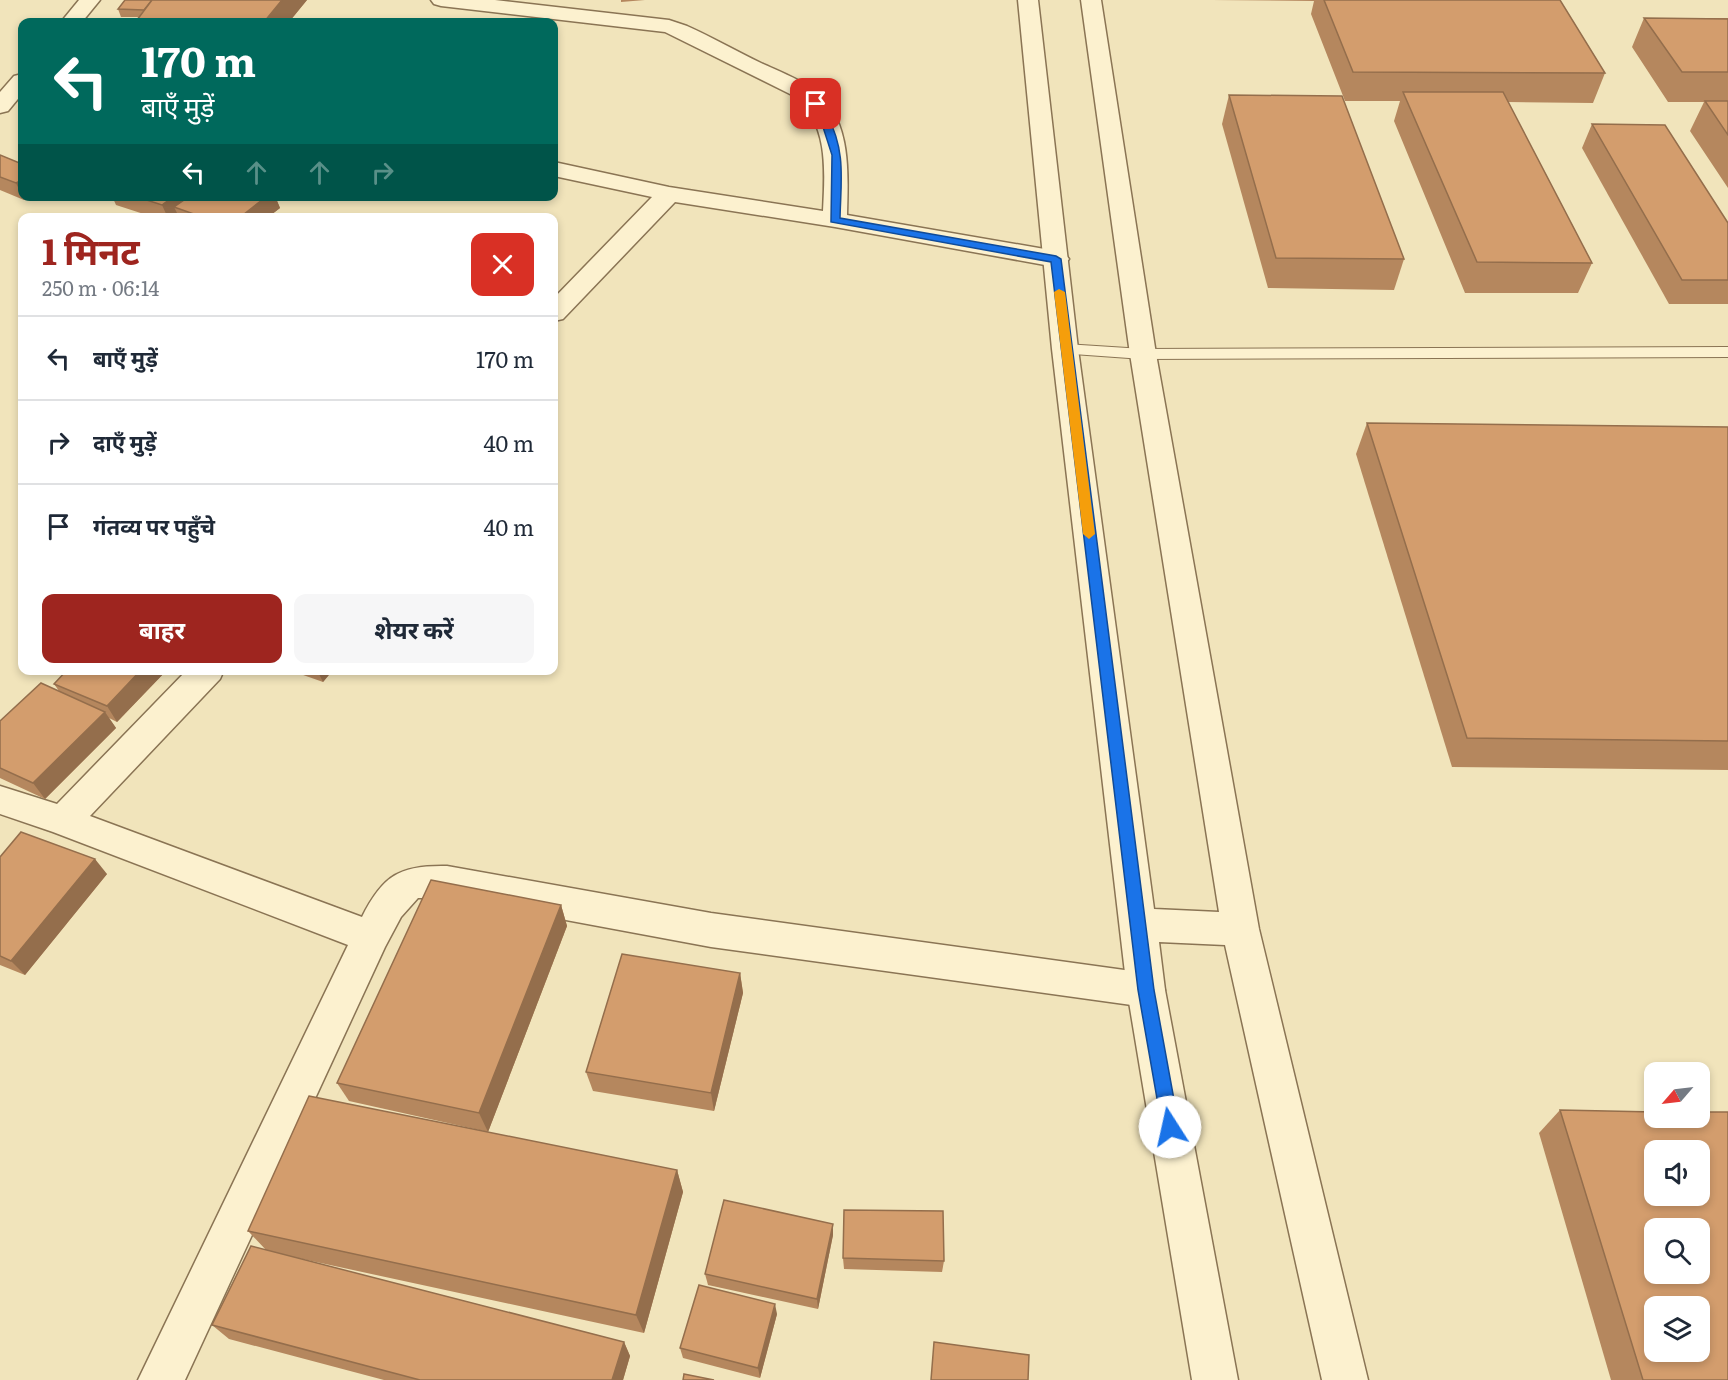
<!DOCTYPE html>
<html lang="hi">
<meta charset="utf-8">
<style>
body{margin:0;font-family:Literata,"Noto Sans Devanagari",serif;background:#f6f6f7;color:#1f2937;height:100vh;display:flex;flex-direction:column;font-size:22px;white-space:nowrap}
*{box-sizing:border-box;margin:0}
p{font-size:20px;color:#747a83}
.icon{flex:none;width:33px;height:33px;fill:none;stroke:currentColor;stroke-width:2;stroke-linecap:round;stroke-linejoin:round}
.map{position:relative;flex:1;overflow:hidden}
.side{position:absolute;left:18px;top:213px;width:540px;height:462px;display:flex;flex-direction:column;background:#fff;border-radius:12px;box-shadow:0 3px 9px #0003}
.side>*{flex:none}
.top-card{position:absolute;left:18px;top:18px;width:540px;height:183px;border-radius:12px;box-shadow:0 3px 9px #0003;background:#00695c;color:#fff;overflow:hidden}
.needle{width:39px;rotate:242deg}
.controls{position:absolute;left:1644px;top:1062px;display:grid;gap:12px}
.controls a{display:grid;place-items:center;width:66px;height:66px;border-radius:12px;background:#fff;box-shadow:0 3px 9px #0003;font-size:30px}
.pin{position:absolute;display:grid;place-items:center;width:51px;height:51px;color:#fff;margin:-26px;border-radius:12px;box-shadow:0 3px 9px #0006}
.me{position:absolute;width:66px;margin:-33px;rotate:350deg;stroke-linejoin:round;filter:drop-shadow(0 0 4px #0008)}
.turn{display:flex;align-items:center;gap:21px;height:126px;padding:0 24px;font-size:27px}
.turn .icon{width:78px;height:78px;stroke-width:2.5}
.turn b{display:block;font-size:42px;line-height:51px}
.lanes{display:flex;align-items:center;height:57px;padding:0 24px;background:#0003;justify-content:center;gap:30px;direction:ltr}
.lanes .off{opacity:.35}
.round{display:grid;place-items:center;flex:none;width:63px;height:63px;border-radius:12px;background:#f6f6f7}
.summary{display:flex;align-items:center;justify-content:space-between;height:102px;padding:0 24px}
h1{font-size:36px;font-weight:700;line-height:45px;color:#9e251f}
.cta{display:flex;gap:12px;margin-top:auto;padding:12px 24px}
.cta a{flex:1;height:69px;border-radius:12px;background:#9e251f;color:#fff;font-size:24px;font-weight:700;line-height:69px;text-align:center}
.cta a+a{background:#f6f6f7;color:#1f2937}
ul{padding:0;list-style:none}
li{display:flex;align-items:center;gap:18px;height:84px;padding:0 24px;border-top:2px solid #e0e1e3}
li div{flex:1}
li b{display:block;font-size:22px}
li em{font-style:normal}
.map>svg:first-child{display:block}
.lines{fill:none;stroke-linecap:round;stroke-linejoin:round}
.service-casing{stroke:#8a7454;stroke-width:2}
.minor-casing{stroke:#8a7454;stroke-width:3}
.tertiary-casing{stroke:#8a7454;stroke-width:3}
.service{fill:#fcf1cf;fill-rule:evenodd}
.minor{fill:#fcf1cf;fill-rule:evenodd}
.tertiary{fill:#fcf1cf;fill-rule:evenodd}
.wall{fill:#b5875e}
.shaded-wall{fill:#946e4c}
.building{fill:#d39d6d;stroke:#946e4c;stroke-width:1.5;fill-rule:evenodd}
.route{fill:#1a73e8;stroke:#114b97;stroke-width:1.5}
.slow{fill:#f59e0b}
</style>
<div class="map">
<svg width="1728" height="1380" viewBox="0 0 1728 1380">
<rect width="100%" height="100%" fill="#f1e4bb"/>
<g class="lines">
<defs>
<polygon id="service" points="1065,344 1143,349 1728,347 1728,357 1143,359 1059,353 1057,349 1059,345"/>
<g id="minor">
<polygon points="79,0 100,0 82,22 61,22"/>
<path d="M431,0h64l174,20 18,6c25,11 49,25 74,37 17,8 34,14 50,25 41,28 37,83 36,127l209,36 9,3 4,5 -4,5 -9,3 -221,-40 -160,-25 -112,117 -9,2v-23l98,-101 -98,-21v-14l115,25 154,24c2,-40 6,-88 -29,-115l-129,-64 -224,-26 -7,-2z"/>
<polygon points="22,74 22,94 8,111 0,113 0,92 14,76"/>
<path d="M187,670h37l-4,9 -130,137 272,101c21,-42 38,-52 85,-51l264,47 435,60 14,5 5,12 -5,12 -14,5 -435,-60 -264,-49h-29l-17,19 -16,30 -200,433h-47l210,-435 -295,-113 -53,-18v-28l57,18z"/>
</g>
<polygon id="tertiary" points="1018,0 1038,0 1078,349 1154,909 1219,912 1130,354 1081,0 1101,0 1156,354 1259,929 1368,1380 1322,1380 1225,945 1159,942 1165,990 1238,1380 1192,1380 1127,990 1052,349"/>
</defs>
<use href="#service" class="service-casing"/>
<use href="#minor" class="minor-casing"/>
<use href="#tertiary" class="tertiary-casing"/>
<use href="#service" class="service"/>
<use href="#minor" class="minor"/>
<use href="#tertiary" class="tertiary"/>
</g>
<g class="wall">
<polygon points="125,0 307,0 289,22 138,22 137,20 138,17 121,17 118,9"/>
<polygon points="621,0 645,0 621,2"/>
<polygon points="1212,0 1560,0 1605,73 1593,103 1508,102 1592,263 1578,293 1465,293 1394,121 1400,101 1345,101 1311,14 1314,1"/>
<polygon points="1644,18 1728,18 1728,188 1690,131 1704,102 1668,102 1632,47"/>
<polygon points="1229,95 1404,259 1394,290 1268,288 1222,124"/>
<polygon points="1592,124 1728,223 1728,304 1669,304 1582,148"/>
<polygon points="0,155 22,164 24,200 0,190"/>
<polygon points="112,196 275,196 280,208 267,218 179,218 178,215 175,218 156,218 116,205"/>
<polygon points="1367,423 1728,427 1728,770 1452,767 1356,454"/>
<polygon points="167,670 117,722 109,718 116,728 45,799 0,778 0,721 59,691 54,684"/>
<polygon points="289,670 333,670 323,682"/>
<polygon points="0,857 107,874 25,975 0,965"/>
<polygon points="561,905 567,926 488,1132 349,1101 337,1083"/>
<polygon points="740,973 743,993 714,1111 593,1091 586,1072"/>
<polygon points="1560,1110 1728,1380 1611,1380 1539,1133"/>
<polygon points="677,1170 683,1192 644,1333 293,1257 624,1342 630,1356 623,1380 384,1380 229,1339 212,1325 266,1250 248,1231"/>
<polygon points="833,1235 818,1309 708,1285 705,1274"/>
<polygon points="843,1258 944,1261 942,1272 844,1269"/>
<polygon points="777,1314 760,1378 683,1358 680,1348"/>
</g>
<g class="shaded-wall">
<polygon points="282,0 307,0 289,22 264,22"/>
<polygon points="22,180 22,196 30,196 24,200 16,183"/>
<polygon points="174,196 197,196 174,207 178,215 175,218 168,218 162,205"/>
<polygon points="267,196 275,196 280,208 267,218 239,218"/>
<polygon points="141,670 167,670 117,722 107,706"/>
<polygon points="322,670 333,670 323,682 319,674"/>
<polygon points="105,712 116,728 45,799 33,783"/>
<polygon points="95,859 107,874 25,975 11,961"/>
<polygon points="561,905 567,926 488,1132 479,1113"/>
<polygon points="740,973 743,993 714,1111 711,1093"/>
<polygon points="677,1170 683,1192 644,1333 636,1315"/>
<polygon points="833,1224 833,1235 818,1309 817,1299"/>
<polygon points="775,1304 777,1314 760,1378 758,1368"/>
<polygon points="624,1342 630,1356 623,1380 612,1380"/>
</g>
<g class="building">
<polygon points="125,0 152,0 144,10 118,9"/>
<polygon points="152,0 282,0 264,22 146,22 137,20"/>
<polygon points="1324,0 1560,0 1605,73 1353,72"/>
<polygon points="1644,18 1728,19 1728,72 1682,72"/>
<polygon points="1403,92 1503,92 1592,263 1477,262"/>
<polygon points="1229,95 1342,96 1404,259 1276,258"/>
<polygon points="1705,101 1728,101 1728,135"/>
<polygon points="1592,124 1665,125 1728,223 1728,280 1682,280"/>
<polygon points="0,155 22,164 22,180 16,183 0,177"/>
<polygon points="134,196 174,196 162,205"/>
<polygon points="190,196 267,196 239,218 205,218 174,207"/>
<polygon points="1367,423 1728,427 1728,741 1467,738"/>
<polygon points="67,670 141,670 107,706 54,684"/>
<polygon points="309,670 322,670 319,674"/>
<polygon points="41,683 105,712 33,783 0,768 0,721"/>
<polygon points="21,832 95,859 11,961 0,956 0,857"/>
<polygon points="431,880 561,905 479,1113 337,1083"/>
<polygon points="622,954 740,973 711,1093 586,1072"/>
<polygon points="309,1096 677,1170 636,1315 248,1231"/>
<path d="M1560,1110l94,2v6h46v-6h28v268h-85zM1654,1150h46v46h-46zM1654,1228h46v46h-46zM1654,1306h46v46h-46z"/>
<polygon points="724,1200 833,1224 817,1299 705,1274"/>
<polygon points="844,1210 943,1211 944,1261 843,1258"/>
<polygon points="251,1246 624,1342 612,1380 420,1380 212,1325"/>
<polygon points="699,1285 775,1304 758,1368 680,1348"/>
<polygon points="934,1342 1029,1355 1028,1380 931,1380"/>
<polygon points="684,1374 714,1380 683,1380"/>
</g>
<path class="route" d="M816,101c6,3 7,9 11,14 19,36 14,64 13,103l216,38 5,3 93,731 25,137 -3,6 -6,3 -6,-3 -2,-6 -24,-137 -87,-728 -220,-40 1,-67 -9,-28 -12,-23z"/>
<polygon class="slow" points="1059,289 1065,292 1095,534 1089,539 1083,534 1054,292"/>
</svg>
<div class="controls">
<a><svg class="needle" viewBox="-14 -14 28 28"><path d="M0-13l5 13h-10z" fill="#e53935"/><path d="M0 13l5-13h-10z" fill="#747a83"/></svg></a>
<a><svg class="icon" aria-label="sound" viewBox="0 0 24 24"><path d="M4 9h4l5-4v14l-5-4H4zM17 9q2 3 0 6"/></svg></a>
<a><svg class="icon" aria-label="search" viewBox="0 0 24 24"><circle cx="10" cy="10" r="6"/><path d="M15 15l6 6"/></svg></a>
<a><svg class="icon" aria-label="layers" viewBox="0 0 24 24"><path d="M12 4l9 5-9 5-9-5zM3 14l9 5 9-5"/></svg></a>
</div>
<div class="pin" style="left:816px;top:104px;background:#d93025"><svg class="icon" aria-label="arrive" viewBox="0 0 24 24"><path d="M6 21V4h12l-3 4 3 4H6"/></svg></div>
<svg class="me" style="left:1170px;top:1127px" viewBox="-20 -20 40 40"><circle r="19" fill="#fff"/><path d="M0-13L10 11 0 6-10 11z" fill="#1a73e8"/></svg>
<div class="top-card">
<div class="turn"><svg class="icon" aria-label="left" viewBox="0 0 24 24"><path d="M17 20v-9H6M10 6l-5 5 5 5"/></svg><div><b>170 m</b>बाएँ मुड़ें</div></div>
<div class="lanes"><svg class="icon" aria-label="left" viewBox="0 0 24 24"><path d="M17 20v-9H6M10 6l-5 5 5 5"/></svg><svg class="icon off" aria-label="ahead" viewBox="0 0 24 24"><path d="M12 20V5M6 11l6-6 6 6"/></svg><svg class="icon off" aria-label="ahead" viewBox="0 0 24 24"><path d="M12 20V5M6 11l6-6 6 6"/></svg><svg class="icon off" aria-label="right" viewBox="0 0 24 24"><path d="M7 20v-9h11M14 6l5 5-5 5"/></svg></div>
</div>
<section class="side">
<div class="summary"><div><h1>1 मिनट</h1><p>250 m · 06:14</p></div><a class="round" style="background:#d93025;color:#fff"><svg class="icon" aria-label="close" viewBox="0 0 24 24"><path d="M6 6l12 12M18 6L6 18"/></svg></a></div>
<ul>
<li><svg class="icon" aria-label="left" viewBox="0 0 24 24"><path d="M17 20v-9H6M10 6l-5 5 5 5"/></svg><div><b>बाएँ मुड़ें</b></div><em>170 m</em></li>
<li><svg class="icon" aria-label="right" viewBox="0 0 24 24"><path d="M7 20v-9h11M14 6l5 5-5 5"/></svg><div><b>दाएँ मुड़ें</b></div><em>40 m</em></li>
<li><svg class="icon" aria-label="arrive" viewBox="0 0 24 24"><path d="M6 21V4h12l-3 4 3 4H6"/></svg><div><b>गंतव्य पर पहुँचे</b></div><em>40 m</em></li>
</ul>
<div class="cta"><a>बाहर</a><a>शेयर करें</a></div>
</section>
</div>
